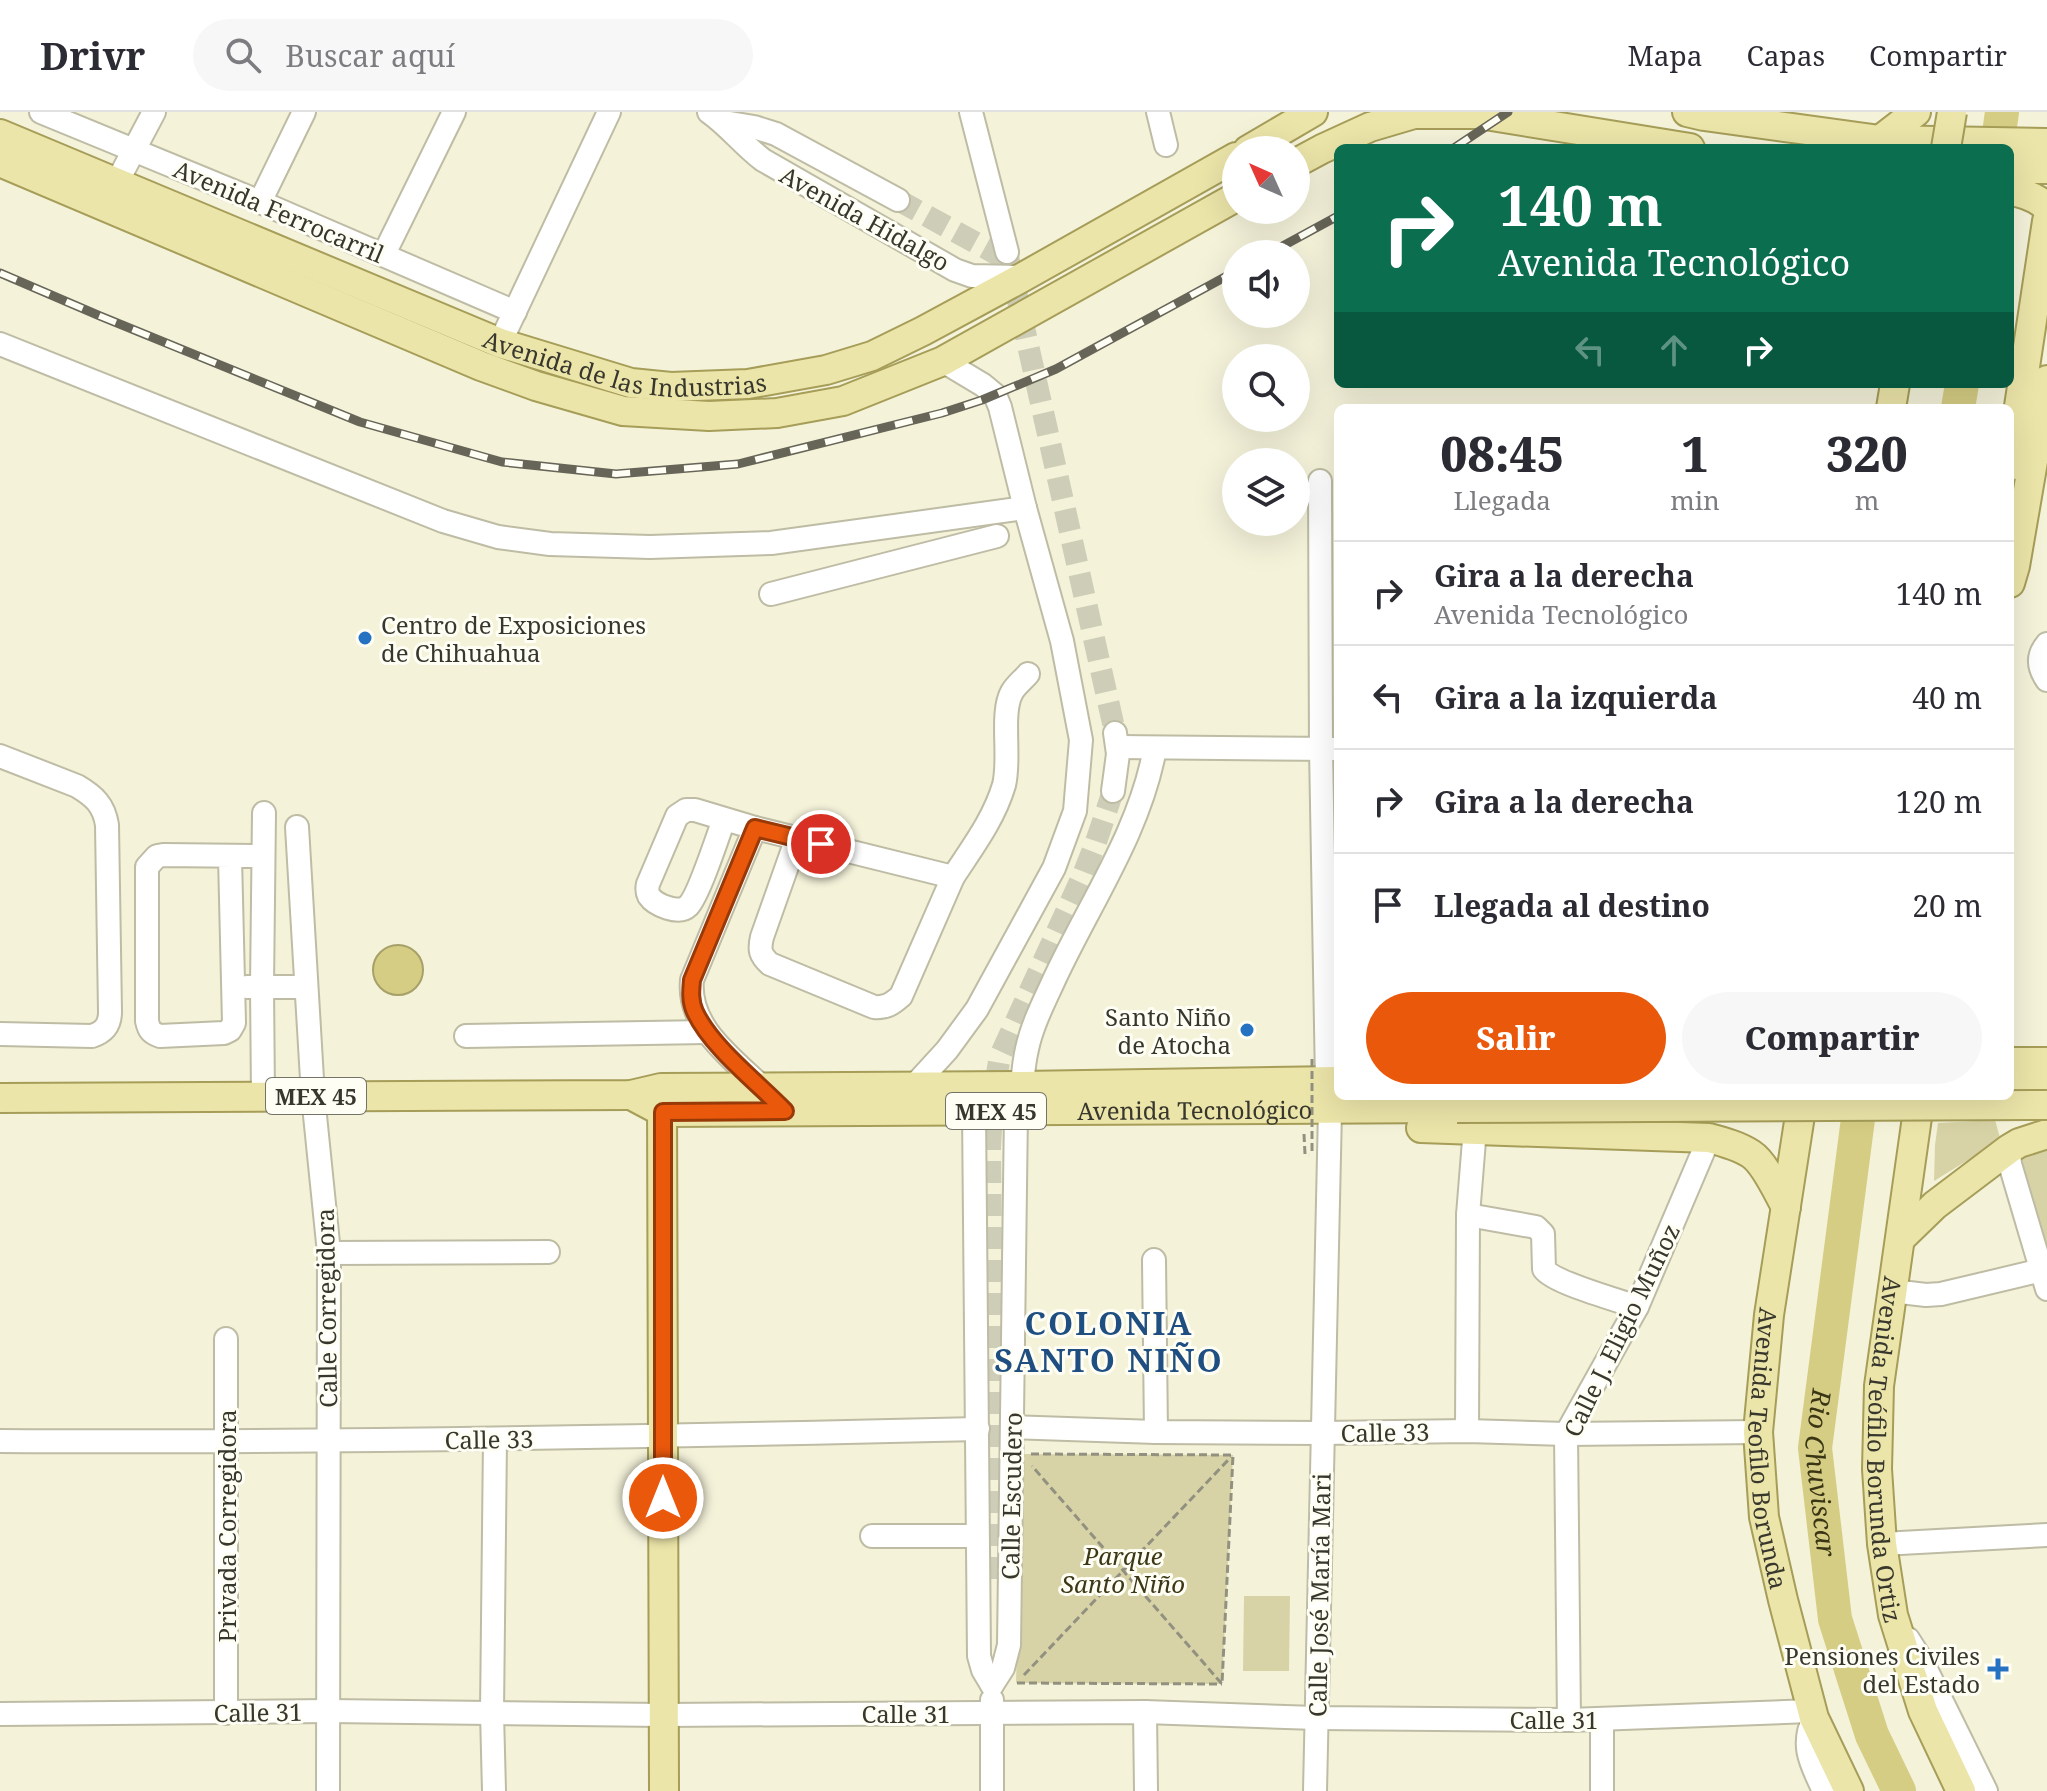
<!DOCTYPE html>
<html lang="es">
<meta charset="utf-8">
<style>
body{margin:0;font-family:"Noto Serif",serif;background:#f7f7f7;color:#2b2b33;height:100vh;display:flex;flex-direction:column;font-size:30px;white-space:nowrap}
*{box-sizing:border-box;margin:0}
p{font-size:26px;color:#7c7c81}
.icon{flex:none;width:44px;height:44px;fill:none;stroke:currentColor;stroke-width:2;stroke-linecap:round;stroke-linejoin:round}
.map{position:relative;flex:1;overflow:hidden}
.drawer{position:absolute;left:1334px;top:292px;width:680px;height:696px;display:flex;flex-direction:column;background:#fff;border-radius:12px;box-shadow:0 8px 32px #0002}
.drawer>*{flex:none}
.banner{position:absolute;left:1334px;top:32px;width:680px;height:244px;border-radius:12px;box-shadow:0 8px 32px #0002;background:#0b6e4f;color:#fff;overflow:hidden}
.needle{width:52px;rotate:315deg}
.tools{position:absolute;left:1222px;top:24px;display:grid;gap:16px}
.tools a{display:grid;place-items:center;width:88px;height:88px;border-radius:50%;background:#fff;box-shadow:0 8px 32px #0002;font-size:40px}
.pin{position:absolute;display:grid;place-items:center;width:68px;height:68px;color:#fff;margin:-34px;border:4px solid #fff;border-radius:50%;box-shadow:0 2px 8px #0007}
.me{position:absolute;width:88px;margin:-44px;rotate:0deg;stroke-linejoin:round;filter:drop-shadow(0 0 6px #0008)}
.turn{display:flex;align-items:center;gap:28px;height:168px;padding:0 32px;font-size:36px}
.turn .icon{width:104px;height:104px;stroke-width:2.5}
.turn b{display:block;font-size:56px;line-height:68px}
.lanes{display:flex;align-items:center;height:76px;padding:0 32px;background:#0003;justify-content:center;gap:40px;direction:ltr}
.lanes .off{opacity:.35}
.eta{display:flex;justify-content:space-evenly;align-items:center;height:136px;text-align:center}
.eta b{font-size:48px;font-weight:800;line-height:56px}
.primary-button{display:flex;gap:16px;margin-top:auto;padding:16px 32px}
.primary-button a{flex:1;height:92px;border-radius:48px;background:#ea580c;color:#fff;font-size:32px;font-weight:800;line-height:92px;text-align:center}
.primary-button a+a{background:#f7f7f7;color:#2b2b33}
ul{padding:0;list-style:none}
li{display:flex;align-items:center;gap:24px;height:104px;padding:0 32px;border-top:2px solid #e1e1e2}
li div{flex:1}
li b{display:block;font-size:30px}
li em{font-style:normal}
header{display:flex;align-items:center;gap:48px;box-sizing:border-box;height:112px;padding:0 40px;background:#fff;border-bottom:2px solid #e1e1e2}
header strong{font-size:38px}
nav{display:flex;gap:44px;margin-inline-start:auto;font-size:28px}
.search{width:560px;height:72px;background:#f7f7f7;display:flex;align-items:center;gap:20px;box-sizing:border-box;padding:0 28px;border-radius:44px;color:#7c7c81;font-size:30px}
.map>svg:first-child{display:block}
.green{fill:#d7d3a6}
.water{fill:#d5cd83;stroke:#a6a069;stroke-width:2}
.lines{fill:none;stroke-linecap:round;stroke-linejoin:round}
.river{stroke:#d5cd83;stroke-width:34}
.minor-tunnel{stroke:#cecdb7;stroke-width:22;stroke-dasharray:22 11;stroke-linecap:butt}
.minor-casing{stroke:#bebca4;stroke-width:26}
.major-casing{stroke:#a59d58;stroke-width:32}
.path{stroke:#929180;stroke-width:3;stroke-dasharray:8 4;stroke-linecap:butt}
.minor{stroke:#fff;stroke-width:22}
.major{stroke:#ece5a9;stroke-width:28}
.rail-casing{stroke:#676558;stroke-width:9}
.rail{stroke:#fffef4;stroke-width:6;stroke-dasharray:18;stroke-linecap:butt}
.major-bridge-casing{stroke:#a59d58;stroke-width:32;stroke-linecap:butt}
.path-bridge{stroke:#929180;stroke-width:3;stroke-dasharray:8 4;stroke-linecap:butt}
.major-bridge{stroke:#ece5a9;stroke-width:28}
.route-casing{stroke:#983908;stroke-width:20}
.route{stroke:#ea580c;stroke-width:14}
.poi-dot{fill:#2672c2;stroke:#fffef4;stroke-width:3}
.labels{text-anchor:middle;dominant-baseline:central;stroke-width:6;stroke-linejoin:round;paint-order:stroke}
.shield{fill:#fffef4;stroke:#747369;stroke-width:2}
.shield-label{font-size:22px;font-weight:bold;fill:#38372d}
.street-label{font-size:24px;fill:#38372d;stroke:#fffef4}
.poi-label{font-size:24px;fill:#38372d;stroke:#fffef4;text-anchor:end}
.park-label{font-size:24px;font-style:italic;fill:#3b3717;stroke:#fffef4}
.water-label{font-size:26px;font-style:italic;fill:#3a3615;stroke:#fffef4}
.district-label{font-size:32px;font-weight:bold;letter-spacing:2px;fill:#1f4e81;stroke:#fffef4}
</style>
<header>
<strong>Drivr</strong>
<div class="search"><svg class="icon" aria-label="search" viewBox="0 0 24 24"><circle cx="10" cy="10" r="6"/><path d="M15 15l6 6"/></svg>Buscar aquí</div>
<nav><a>Mapa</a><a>Capas</a><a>Compartir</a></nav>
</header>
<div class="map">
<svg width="2047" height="1679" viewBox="0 0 2047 1679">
<rect width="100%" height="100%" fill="#f4f2d9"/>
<g class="green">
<polygon points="1995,1008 2000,1026 1991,1040 1984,1045 1968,1048 1934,1069 1935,1033 1938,1011"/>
<polygon points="2047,1019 2047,1167 2016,1030"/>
<polygon points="1022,1342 1233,1343 1222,1572 1016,1571"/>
<polygon points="1244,1484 1290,1484 1289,1559 1243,1559"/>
</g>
<circle class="water" cx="398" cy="858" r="25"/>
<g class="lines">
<g class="river">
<polyline points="1997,36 2002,0"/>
<polyline points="1958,296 1962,272"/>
<path id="s1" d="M1861,984l-46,352 20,171 37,116 27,56"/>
</g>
<g class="minor-tunnel">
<polyline points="898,88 1009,149"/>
<polyline points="1007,140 1115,620"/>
<polyline points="994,1467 990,1035 993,985 1000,944 1083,763 1096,730 1113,679"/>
</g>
<defs>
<g id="minor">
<polyline points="41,0 260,90 515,200"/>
<path d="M709,0c20,14 34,33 54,48l192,110 17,6 51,1"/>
<polyline points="971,0 1007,140"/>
<polyline points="1158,0 1166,33"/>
<polyline points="723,10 754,15 776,22 898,88"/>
<polyline points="116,72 154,0"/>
<polyline points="260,90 304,0"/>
<polyline points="384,142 454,0"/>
<polyline points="500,231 609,0"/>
<polyline points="0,232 443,409 498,425 550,432 650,435 771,431 1025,396"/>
<polyline points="1320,369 1321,637 1327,969"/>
<polyline points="771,482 997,424"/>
<path d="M2047,532c-10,12 -9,23 0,36"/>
<polyline points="1118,635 1338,637"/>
<path d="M0,644l77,30c17,10 27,19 30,39l3,187c0,13 -6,20 -18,24l-92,-2"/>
<polyline points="1113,679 1118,642 1115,621"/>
<path d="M724,707c-6,17 -26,78 -36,87 -9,9 -33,-1 -39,-10 -2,-4 -2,-8 -1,-12l29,-68 9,-6h9l60,18 -63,152c-5,50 46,82 77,114"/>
<polyline points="297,715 313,984 329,1141 328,1679"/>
<path d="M755,716l198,49c19,-29 41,-58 51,-92 7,-27 -4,-72 8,-93 4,-7 11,-12 16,-18"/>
<path d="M797,726l-35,99c-3,13 -2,18 8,27l104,43c12,1 18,-3 27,-11l52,-119"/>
<path d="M230,745l4,166 -4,7 -6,3 -64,3c-9,-3 -11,-6 -13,-15v-154l10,-11 6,-1 100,1"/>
<polyline points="247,875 305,875"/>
<polyline points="466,924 707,920"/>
<polyline points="914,974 947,938 977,897 1054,756 1075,699 1081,628 1062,529 1025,396 1000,295 995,283 983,273 943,249"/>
<path d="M1022,974c1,-12 2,-25 5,-37 5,-24 17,-47 27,-69 35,-76 86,-148 101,-232"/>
<polyline points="263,984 262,874 264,701"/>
<polyline points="974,999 979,1544 983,1558 992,1573"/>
<polyline points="2009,1037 2010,1052 2047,1177"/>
<path d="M1468,1103l68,12 7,7 1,35c10,14 74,31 93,38"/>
<polyline points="329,1141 548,1140"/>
<polyline points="1154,1148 1156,1320"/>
<polyline points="1892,1179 1926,1183 1941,1182 2042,1158"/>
<polyline points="226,1227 226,1601"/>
<polyline points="1012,1315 1156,1320 1323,1321 1467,1319 1566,1322 1758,1320"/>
<polyline points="1467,1319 1468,1103 1475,1016"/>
<path d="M0,1329c326,2 652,-4 978,-12"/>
<polyline points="872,1424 977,1424"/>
<polyline points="1882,1432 2047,1423"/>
<polyline points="1908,1527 1922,1549 1986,1679"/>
<polyline points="992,1573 1003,1556 1009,1533 1016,999"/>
<polyline points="1145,1600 1146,1679"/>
<polyline points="0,1602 329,1599 663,1603 1145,1600 1316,1606 1569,1608 1811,1599"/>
<path d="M1814,1606c-14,28 -2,47 10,73"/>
<polyline points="1569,1608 1566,1322 1637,1195 1709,1026"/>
<polyline points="1602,1608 1602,1679"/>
<polyline points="494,1679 492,1601 495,1327"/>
<polyline points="992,1679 992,1588"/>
<polyline points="1315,1679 1330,998"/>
</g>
<g id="major">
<polyline points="1687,0 1704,4 1880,28 2047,31"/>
<path id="s2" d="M0,22l500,209 131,40 40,4 77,-3 78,-14 46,-14 51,-25 100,-54 213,-120"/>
<polyline points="1880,28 1916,0"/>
<polyline points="1248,38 1313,0"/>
<polyline points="0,50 481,254 536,274 623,299 709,304 777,301 843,289 943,249 1236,85"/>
<polyline points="1296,51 1322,37 1370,15 1414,2 1479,2 1690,36"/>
<polyline points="2010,57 2047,57"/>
<path d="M2010,79c14,2 27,7 37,16"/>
<polyline points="1891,296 1895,272"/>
<polyline points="2010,354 2047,109"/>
<polyline points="2010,471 2015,454 2047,268"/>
<polyline points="2010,950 2047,950"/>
<polyline points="2010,973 2047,973"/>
<path id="s3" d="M631,983l32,17 794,-4"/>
<polyline points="662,984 664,1679"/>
<path id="s4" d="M1803,984l-34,219 -11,117 6,85 19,83 31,118 35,73"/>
<path id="s5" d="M1920,984l-41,290 -2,83 5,75 11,71 30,96 38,80"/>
<polyline points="0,986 631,983 661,976 1022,974 1338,969"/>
<path d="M1421,1016l288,10c15,4 30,8 42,16 14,9 27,39 35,53"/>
<polyline points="1901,1126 1935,1093 2009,1037 2019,1031 2047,1022"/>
</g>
</defs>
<use href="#minor" class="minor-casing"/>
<use href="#major" class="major-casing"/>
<g class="path">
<polyline points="1304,1022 1305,1042 1309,1043"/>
<polyline points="1031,1342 1233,1343 1222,1572 1032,1354"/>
<polyline points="1024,1563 1231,1345"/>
<polyline points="1017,1571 1222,1572"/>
</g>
<use href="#minor" class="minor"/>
<use href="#major" class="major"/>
<defs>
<g id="rail">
<polyline points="1454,36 1508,0"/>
<polyline points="1268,142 1338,104"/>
<polyline points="0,161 100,204 360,310 502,350 616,362 738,352 942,301 982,288 1056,257 1236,159"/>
</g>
</defs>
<use href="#rail" class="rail-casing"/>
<use href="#rail" class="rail"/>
<defs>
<g id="major-bridge">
<polyline points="1946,36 1952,0"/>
<polyline points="1457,996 2047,993"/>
</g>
</defs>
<use href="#major-bridge" class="major-bridge-casing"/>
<polyline class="path-bridge" points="1312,947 1312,1043"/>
<use href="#major-bridge" class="major-bridge"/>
</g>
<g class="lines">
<defs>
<path id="route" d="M663,1386v-386l122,-1c-28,-29 -73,-63 -90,-99 -5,-11 -4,-21 -3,-32l63,-152 66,16"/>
</defs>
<use href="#route" class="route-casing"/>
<use href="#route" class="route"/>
</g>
<g class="poi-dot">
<circle cx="365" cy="526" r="8"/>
<circle cx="1247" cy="918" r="8"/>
<path d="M1994 1545h8v8h8v8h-8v8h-8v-8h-8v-8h8z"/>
</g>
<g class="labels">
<g class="shield">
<rect x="266" y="966" width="100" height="36" rx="6"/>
<rect x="946" y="981" width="100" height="36" rx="6"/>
</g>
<g class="shield-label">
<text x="316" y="984">MEX 45</text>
<text x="996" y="999">MEX 45</text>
</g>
<g class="street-label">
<text transform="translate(279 99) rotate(23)">Avenida Ferrocarril</text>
<text transform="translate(865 106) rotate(29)">Avenida Hidalgo</text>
<text stroke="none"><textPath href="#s2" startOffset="670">Avenida de las Industrias</textPath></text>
<text stroke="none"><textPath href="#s3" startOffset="568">Avenida Tecnológico</textPath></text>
<text transform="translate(326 1196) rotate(-91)">Calle Corregidora</text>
<text transform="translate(1621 1218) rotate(-64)">Calle J. Eligio Muñoz</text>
<text transform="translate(1385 1320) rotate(-1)">Calle 33</text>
<text transform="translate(489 1327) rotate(-1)">Calle 33</text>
<text stroke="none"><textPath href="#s4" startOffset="356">Avenida Teofilo Borunda</textPath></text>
<text stroke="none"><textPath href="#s5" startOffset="356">Avenida Teófilo Borunda Ortiz</textPath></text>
<text transform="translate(1011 1384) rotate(-89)">Calle Escudero</text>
<text transform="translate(226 1414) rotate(-90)">Privada Corregidora</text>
<text transform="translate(1319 1483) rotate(-89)">Calle José María Mari</text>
<text transform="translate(258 1600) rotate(-1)">Calle 31</text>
<text x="906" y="1601">Calle 31</text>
<text x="1554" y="1607">Calle 31</text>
</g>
<g class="poi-label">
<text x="381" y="512" text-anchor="start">Centro de Exposiciones<tspan x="381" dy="28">de Chihuahua</tspan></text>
<text x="1231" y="904">Santo Niño<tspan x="1231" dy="28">de Atocha</tspan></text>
<text x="1980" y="1543">Pensiones Civiles<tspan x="1980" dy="28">del Estado</tspan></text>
</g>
<g class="park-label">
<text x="1123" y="1443">Parque<tspan x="1123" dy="28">Santo Niño</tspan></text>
</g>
<g class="water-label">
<text stroke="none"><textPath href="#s1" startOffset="380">Rio Chuviscar</textPath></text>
</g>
<g class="district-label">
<text x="1109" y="1210">COLONIA<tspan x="1109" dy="37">SANTO NIÑO</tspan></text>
</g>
</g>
</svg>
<div class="tools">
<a><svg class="needle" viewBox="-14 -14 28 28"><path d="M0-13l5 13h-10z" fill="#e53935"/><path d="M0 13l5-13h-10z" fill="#7c7c81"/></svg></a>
<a><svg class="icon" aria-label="sound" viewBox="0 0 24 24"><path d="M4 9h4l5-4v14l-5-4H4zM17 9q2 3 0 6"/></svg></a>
<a><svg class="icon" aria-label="search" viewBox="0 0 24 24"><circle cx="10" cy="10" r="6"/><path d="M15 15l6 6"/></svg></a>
<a><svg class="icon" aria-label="layers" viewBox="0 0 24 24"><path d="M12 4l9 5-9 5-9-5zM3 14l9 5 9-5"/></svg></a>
</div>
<div class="pin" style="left:821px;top:732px;background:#d93025"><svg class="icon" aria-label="arrive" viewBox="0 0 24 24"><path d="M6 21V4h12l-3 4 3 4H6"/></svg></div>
<svg class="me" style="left:663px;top:1386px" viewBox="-20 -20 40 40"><circle r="17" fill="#ea580c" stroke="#fff" stroke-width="3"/><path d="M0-11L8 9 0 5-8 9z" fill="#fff"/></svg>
<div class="banner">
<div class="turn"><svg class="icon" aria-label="right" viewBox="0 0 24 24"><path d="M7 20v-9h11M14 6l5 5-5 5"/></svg><div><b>140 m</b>Avenida Tecnológico</div></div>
<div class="lanes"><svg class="icon off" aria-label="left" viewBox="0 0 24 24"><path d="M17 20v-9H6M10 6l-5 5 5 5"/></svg><svg class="icon off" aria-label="ahead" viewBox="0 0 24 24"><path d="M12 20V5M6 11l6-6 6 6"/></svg><svg class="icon" aria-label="right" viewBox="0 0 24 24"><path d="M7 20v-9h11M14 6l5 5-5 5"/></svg></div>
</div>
<section class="drawer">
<div class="eta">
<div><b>08:45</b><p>Llegada</p></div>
<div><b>1</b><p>min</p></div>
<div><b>320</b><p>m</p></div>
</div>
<ul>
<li><svg class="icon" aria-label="right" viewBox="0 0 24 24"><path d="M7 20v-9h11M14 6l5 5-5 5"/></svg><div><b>Gira a la derecha</b><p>Avenida Tecnológico</p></div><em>140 m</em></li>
<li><svg class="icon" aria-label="left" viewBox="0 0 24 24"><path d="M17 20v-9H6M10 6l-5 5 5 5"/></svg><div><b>Gira a la izquierda</b></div><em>40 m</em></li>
<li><svg class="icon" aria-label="right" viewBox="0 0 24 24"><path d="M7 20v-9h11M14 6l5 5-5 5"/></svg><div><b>Gira a la derecha</b></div><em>120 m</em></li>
<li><svg class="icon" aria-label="arrive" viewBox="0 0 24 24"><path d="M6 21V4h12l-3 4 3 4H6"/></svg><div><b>Llegada al destino</b></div><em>20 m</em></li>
</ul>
<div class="primary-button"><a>Salir</a><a>Compartir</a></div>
</section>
</div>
